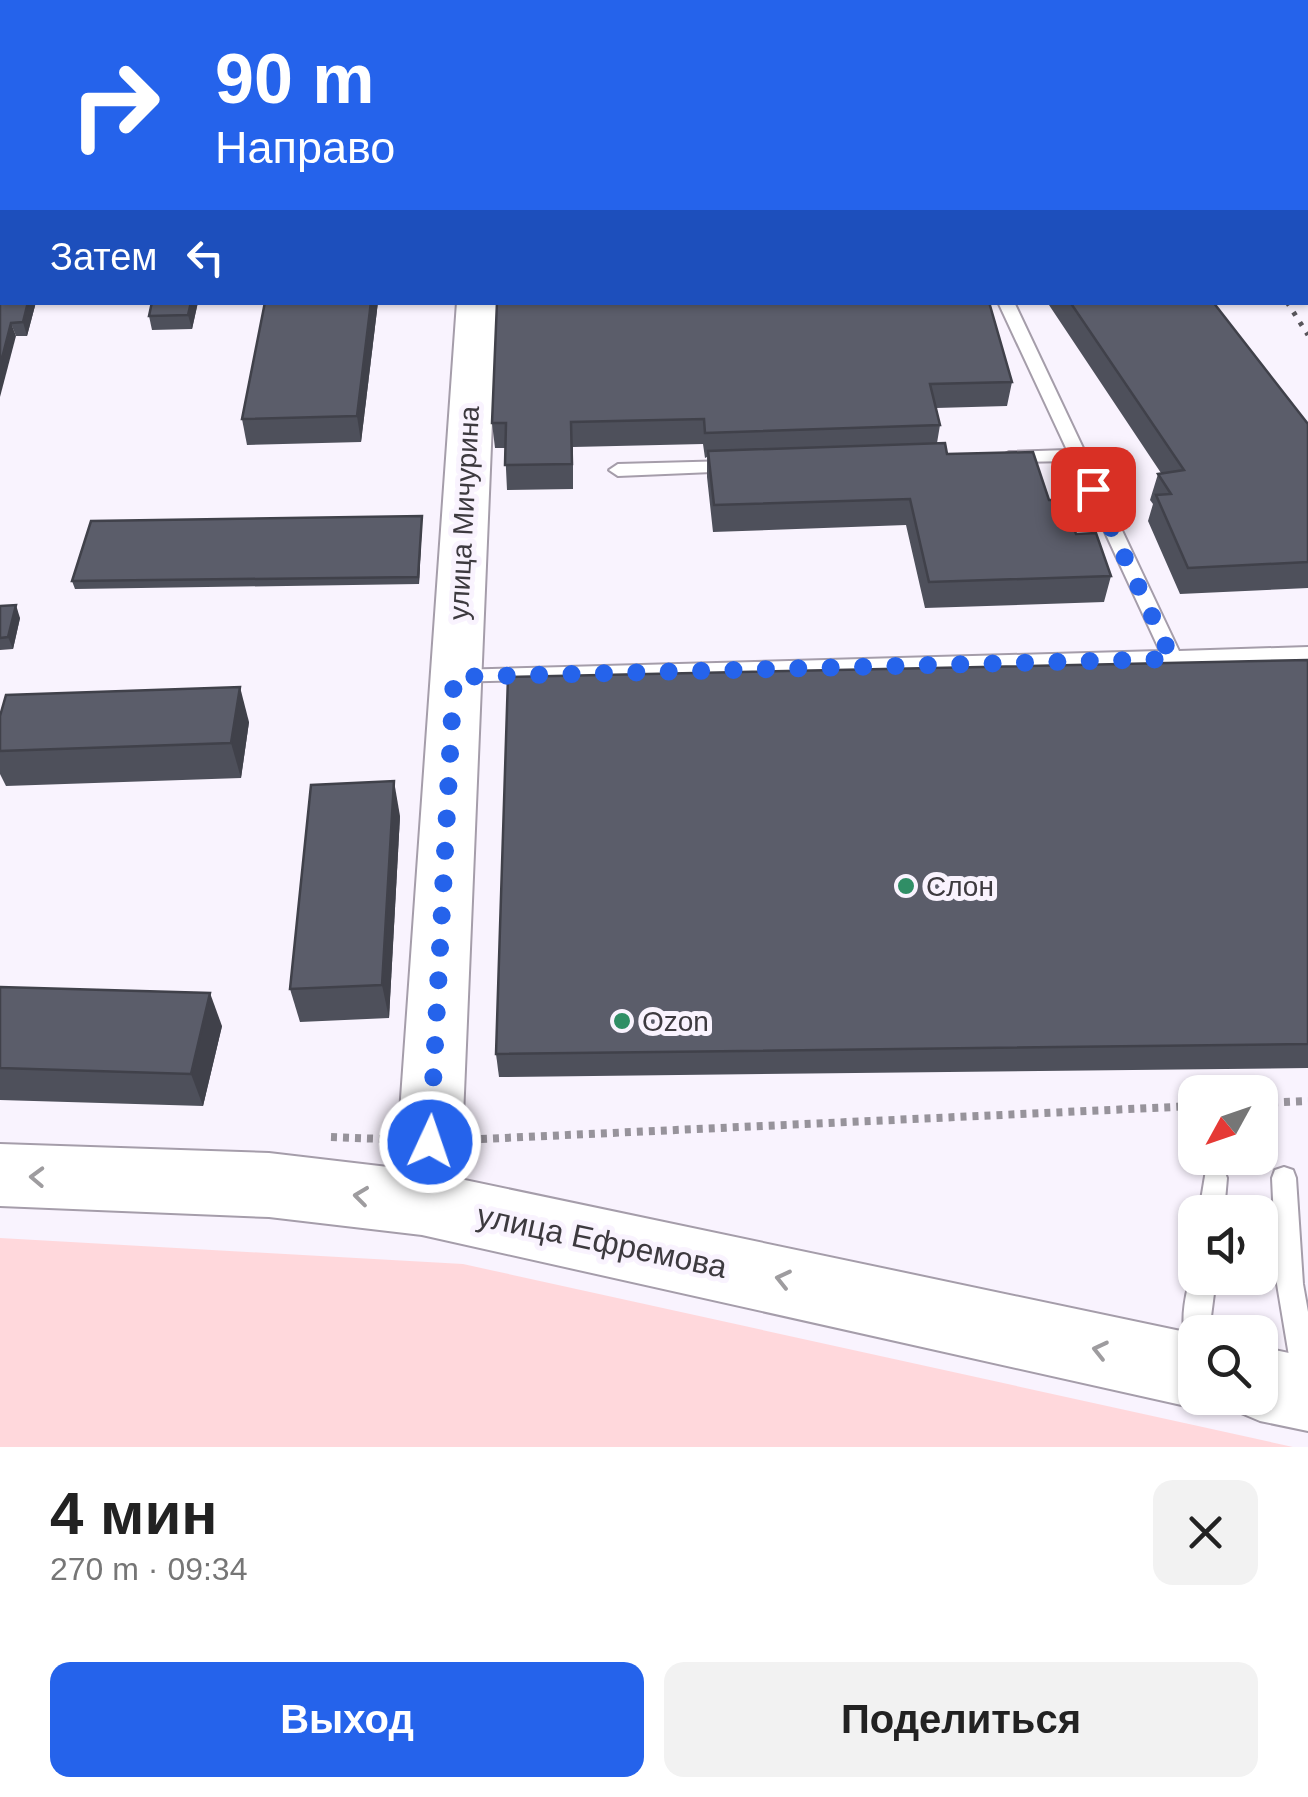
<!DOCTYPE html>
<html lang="ru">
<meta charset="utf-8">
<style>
body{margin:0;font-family:Helvetica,sans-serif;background:#f2f2f2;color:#222;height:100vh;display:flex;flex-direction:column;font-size:38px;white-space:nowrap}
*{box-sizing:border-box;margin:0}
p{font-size:32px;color:#767676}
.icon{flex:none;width:55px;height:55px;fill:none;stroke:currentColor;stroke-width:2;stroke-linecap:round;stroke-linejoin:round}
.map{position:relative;height:1447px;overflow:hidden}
.panel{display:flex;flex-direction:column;background:#fff;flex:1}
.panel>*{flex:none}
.top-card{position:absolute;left:0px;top:0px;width:1310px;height:305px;box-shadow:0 2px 8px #0004;background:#2563eb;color:#fff;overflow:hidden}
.needle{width:65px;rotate:230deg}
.controls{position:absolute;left:1178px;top:1075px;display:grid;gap:20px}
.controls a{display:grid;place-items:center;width:100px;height:100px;border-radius:20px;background:#fff;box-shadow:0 2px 8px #0004;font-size:50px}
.pin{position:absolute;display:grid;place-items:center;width:85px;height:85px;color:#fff;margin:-42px;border-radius:20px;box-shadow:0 5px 15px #0006}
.me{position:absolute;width:110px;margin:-55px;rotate:3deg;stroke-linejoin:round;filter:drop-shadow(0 0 8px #0008)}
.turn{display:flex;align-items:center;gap:35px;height:210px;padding:0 50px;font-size:45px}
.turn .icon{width:130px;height:130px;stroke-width:2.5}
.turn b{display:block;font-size:70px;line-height:85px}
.then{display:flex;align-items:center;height:95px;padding:0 50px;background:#0003;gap:20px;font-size:38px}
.round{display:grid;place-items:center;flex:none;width:105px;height:105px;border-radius:20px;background:#f2f2f2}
.head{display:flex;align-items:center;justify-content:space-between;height:170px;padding:0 50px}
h1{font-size:60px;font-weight:700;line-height:75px}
.action{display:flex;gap:20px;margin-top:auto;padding:20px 50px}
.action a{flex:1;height:115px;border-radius:20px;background:#2563eb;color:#fff;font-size:40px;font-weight:700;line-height:115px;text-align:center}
.action a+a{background:#f2f2f2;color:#222}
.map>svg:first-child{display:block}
.green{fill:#ffd8dc}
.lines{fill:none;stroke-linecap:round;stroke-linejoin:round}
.lane-casing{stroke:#a59daa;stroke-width:4}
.street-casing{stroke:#a59daa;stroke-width:3}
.secondary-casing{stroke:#a59daa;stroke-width:4}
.primary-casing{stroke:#a59daa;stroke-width:4}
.path{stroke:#97939b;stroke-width:8;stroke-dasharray:6 6;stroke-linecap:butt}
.lane{fill:#fff;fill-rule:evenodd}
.street{fill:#fff;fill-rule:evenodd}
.secondary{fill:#fff;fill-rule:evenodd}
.primary{fill:#fff;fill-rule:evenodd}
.rail{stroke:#58555b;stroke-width:5;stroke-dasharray:4 8;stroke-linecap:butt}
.wall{fill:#4e505b}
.shaded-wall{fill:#40414a}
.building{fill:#5b5d6a;stroke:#40414a;stroke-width:2.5}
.oneway{stroke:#9e9c9f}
.route{stroke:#2563eb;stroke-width:18;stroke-dasharray:0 32.4}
.poi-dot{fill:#308e66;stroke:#f9f3fe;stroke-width:4}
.labels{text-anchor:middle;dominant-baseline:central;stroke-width:10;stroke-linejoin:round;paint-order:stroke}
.street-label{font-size:28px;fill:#3d3a3f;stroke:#f9f3fe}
.poi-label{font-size:28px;fill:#3d3a3f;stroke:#f9f3fe;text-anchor:start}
.near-street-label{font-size:32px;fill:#3d3a3f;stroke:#f9f3fe}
</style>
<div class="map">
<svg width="1308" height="1447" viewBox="0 0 1308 1447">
<rect width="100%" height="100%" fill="#f9f3fe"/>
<polygon class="green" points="0,1238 463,1264 1293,1447 0,1447"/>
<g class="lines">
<defs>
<g id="lane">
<rect x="1201" y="0" width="12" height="2"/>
<polygon points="998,302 1014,302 1179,651 1308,647 1308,661 448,682 445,677 455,670 1160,651 1072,461 1009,462 1000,457 1009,452 1067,450"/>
<polygon points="730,461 739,467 736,471 618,476 609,470 618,464"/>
<polygon points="1215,1167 1224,1170 1227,1178 1224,1212 1199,1212 1206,1170"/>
<polygon points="1284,1167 1293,1170 1296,1178 1303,1284 1308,1312 1308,1400 1298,1396 1294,1386 1277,1284 1272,1178 1275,1170"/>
<path d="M1195,1269v9h21l-7,54h-14v13l-8,-4c-8,-18 -1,-56 8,-72z"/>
</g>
<polygon id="street" points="2,129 2,150 0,151 0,130"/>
<g id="secondary">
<rect x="476" y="0" width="32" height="2"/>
<polygon points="457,302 497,302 462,1141 455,1203 445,1225 422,1234 399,1225 389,1203 398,1141"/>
</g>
<g id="primary">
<polygon points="0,1144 269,1153 422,1171 1195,1334 1195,1398 1220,1398 1195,1408 422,1235 269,1217 0,1206"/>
<polygon points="1260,1347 1308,1357 1308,1431 1260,1421 1234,1410 1228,1398 1260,1398"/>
</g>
</defs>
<use href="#lane" class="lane-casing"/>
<use href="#street" class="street-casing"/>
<use href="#secondary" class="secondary-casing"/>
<use href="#primary" class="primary-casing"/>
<g class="path">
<polyline points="1260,1103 1308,1101"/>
<polyline points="331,1137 383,1139"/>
<polyline points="481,1139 1195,1106"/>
</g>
<use href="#lane" class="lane"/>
<use href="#street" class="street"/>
<use href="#secondary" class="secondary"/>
<use href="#primary" class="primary"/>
<polyline class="rail" points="1287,302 1308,335"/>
</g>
<g class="wall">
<polygon points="91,0 171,0 170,2 90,2"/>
<polygon points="1228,0 1308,0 1308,136 1308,2 1230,2"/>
<polygon points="2,302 36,302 27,336 16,336"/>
<polygon points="198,302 192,329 152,330 149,316"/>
<polygon points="378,302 361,442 247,445 242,419"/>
<polygon points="497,302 1012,382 1007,406 936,408 940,425 937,443 947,454 1049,500 1111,576 1104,602 925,608 906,525 713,532 707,477 707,457 705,458 703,444 573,447 573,489 507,490 505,448 495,448 492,423"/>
<polygon points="1047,302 1213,302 1308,424 1308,588 1180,594 1148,521 1153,504 1150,500 1158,474 1161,473"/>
<polygon points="422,516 419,584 75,589 72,581"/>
<polygon points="0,606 20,618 13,649 0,650"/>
<polygon points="1308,660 1308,1068 499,1077 496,1054"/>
<polygon points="0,716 249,722 241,778 6,786 0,774"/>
<polygon points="400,816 389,1018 300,1022 290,989"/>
<polygon points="0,987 222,1026 203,1106 0,1100"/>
</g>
<g class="shaded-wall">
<polygon points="2,38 2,59 0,65 0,44"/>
<polygon points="28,302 36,302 27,336 23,322"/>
<polygon points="191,302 198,302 192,329 188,315"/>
<polygon points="371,302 378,302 361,442 357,416"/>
<polygon points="11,323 16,336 0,397 0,366"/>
<polygon points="422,516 422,523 419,584 418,577"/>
<polygon points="16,605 20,618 13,649 8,637"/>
<polygon points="240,687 249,722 241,778 231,743"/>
<polygon points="394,781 400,816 389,1018 382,985"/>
<polygon points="210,993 222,1026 203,1106 191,1074"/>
</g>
<g class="building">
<polygon points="0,0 19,0 18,2 2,2 2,38 0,44"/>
<polygon points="91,0 153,0 152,2 90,2"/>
<rect x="282" y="0" width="145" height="2"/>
<rect x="519" y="0" width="212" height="2"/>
<polygon points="767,0 993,0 994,2 768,2"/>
<polygon points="1246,0 1308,0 1308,117 1308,2 1247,2"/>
<polygon points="0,283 2,283 2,302 28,302 23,322 11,323 0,366"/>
<polygon points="152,302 191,302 188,315 149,316"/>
<polygon points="265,302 371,302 357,416 242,419"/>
<polygon points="497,302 989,302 1012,382 930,384 940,425 705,433 704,419 571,422 572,464 505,465 506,423 492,423"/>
<polygon points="1070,302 1213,302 1308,424 1308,562 1188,568 1156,495 1171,494 1158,474 1184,470"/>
<polygon points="945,443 947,454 1033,452 1049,500 1064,500 1076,534 1096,533 1111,576 929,582 910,499 714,505 708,451"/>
<polygon points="422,516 418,577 72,581 91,521"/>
<polygon points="16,605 8,637 0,638 0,606"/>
<polygon points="1308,660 1308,1044 496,1054 508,677"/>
<polygon points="240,687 231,743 0,751 0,716 6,695"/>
<polygon points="394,781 382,985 290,989 311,785"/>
<polygon points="0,987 210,993 191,1074 0,1068"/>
</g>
<defs><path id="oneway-chevron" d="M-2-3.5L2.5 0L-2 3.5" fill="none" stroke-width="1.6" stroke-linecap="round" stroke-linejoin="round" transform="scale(2.5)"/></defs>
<g class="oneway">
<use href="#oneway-chevron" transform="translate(37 1177) rotate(-178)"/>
<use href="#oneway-chevron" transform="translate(361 1196) rotate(-173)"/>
<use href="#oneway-chevron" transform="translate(783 1279) rotate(-167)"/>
<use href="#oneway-chevron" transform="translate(1100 1350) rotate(-167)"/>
</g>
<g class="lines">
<polyline class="route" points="430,1142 454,677 1172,659 1093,489"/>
</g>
<g class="poi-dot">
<circle cx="906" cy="886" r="10"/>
<circle cx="622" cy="1021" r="10"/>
</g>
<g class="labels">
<g class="street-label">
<text transform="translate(464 513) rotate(-87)">улица Мичурина</text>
</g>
<g class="poi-label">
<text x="926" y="886">Слон</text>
<text x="642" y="1021">Ozon</text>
</g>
<g class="near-street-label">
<text transform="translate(602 1241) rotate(12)">улица Ефремова</text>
</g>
</g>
</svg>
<div class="controls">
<a><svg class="needle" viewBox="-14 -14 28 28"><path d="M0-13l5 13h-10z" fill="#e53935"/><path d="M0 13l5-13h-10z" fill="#767676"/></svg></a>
<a><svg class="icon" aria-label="sound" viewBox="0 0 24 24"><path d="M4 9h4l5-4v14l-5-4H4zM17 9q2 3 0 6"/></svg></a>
<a><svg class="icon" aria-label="search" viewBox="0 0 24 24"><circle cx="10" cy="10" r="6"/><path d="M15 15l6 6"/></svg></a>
</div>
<div class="pin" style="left:1093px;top:489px;background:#d93025"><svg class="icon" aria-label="arrive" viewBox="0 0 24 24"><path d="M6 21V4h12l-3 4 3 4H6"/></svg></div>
<svg class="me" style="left:430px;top:1142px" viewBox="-20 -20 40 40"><circle r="17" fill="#2563eb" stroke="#fff" stroke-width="3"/><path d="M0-11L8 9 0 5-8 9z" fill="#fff"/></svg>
<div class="top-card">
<div class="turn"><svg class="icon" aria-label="right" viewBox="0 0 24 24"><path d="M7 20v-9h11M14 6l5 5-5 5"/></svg><div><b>90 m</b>Направо</div></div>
<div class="then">Затем<svg class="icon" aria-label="left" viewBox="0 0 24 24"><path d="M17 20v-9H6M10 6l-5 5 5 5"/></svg></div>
</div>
</div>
<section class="panel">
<div class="head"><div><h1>4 мин</h1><p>270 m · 09:34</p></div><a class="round"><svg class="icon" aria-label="close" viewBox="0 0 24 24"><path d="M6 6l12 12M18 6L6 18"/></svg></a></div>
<div class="action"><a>Выход</a><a>Поделиться</a></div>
</section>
